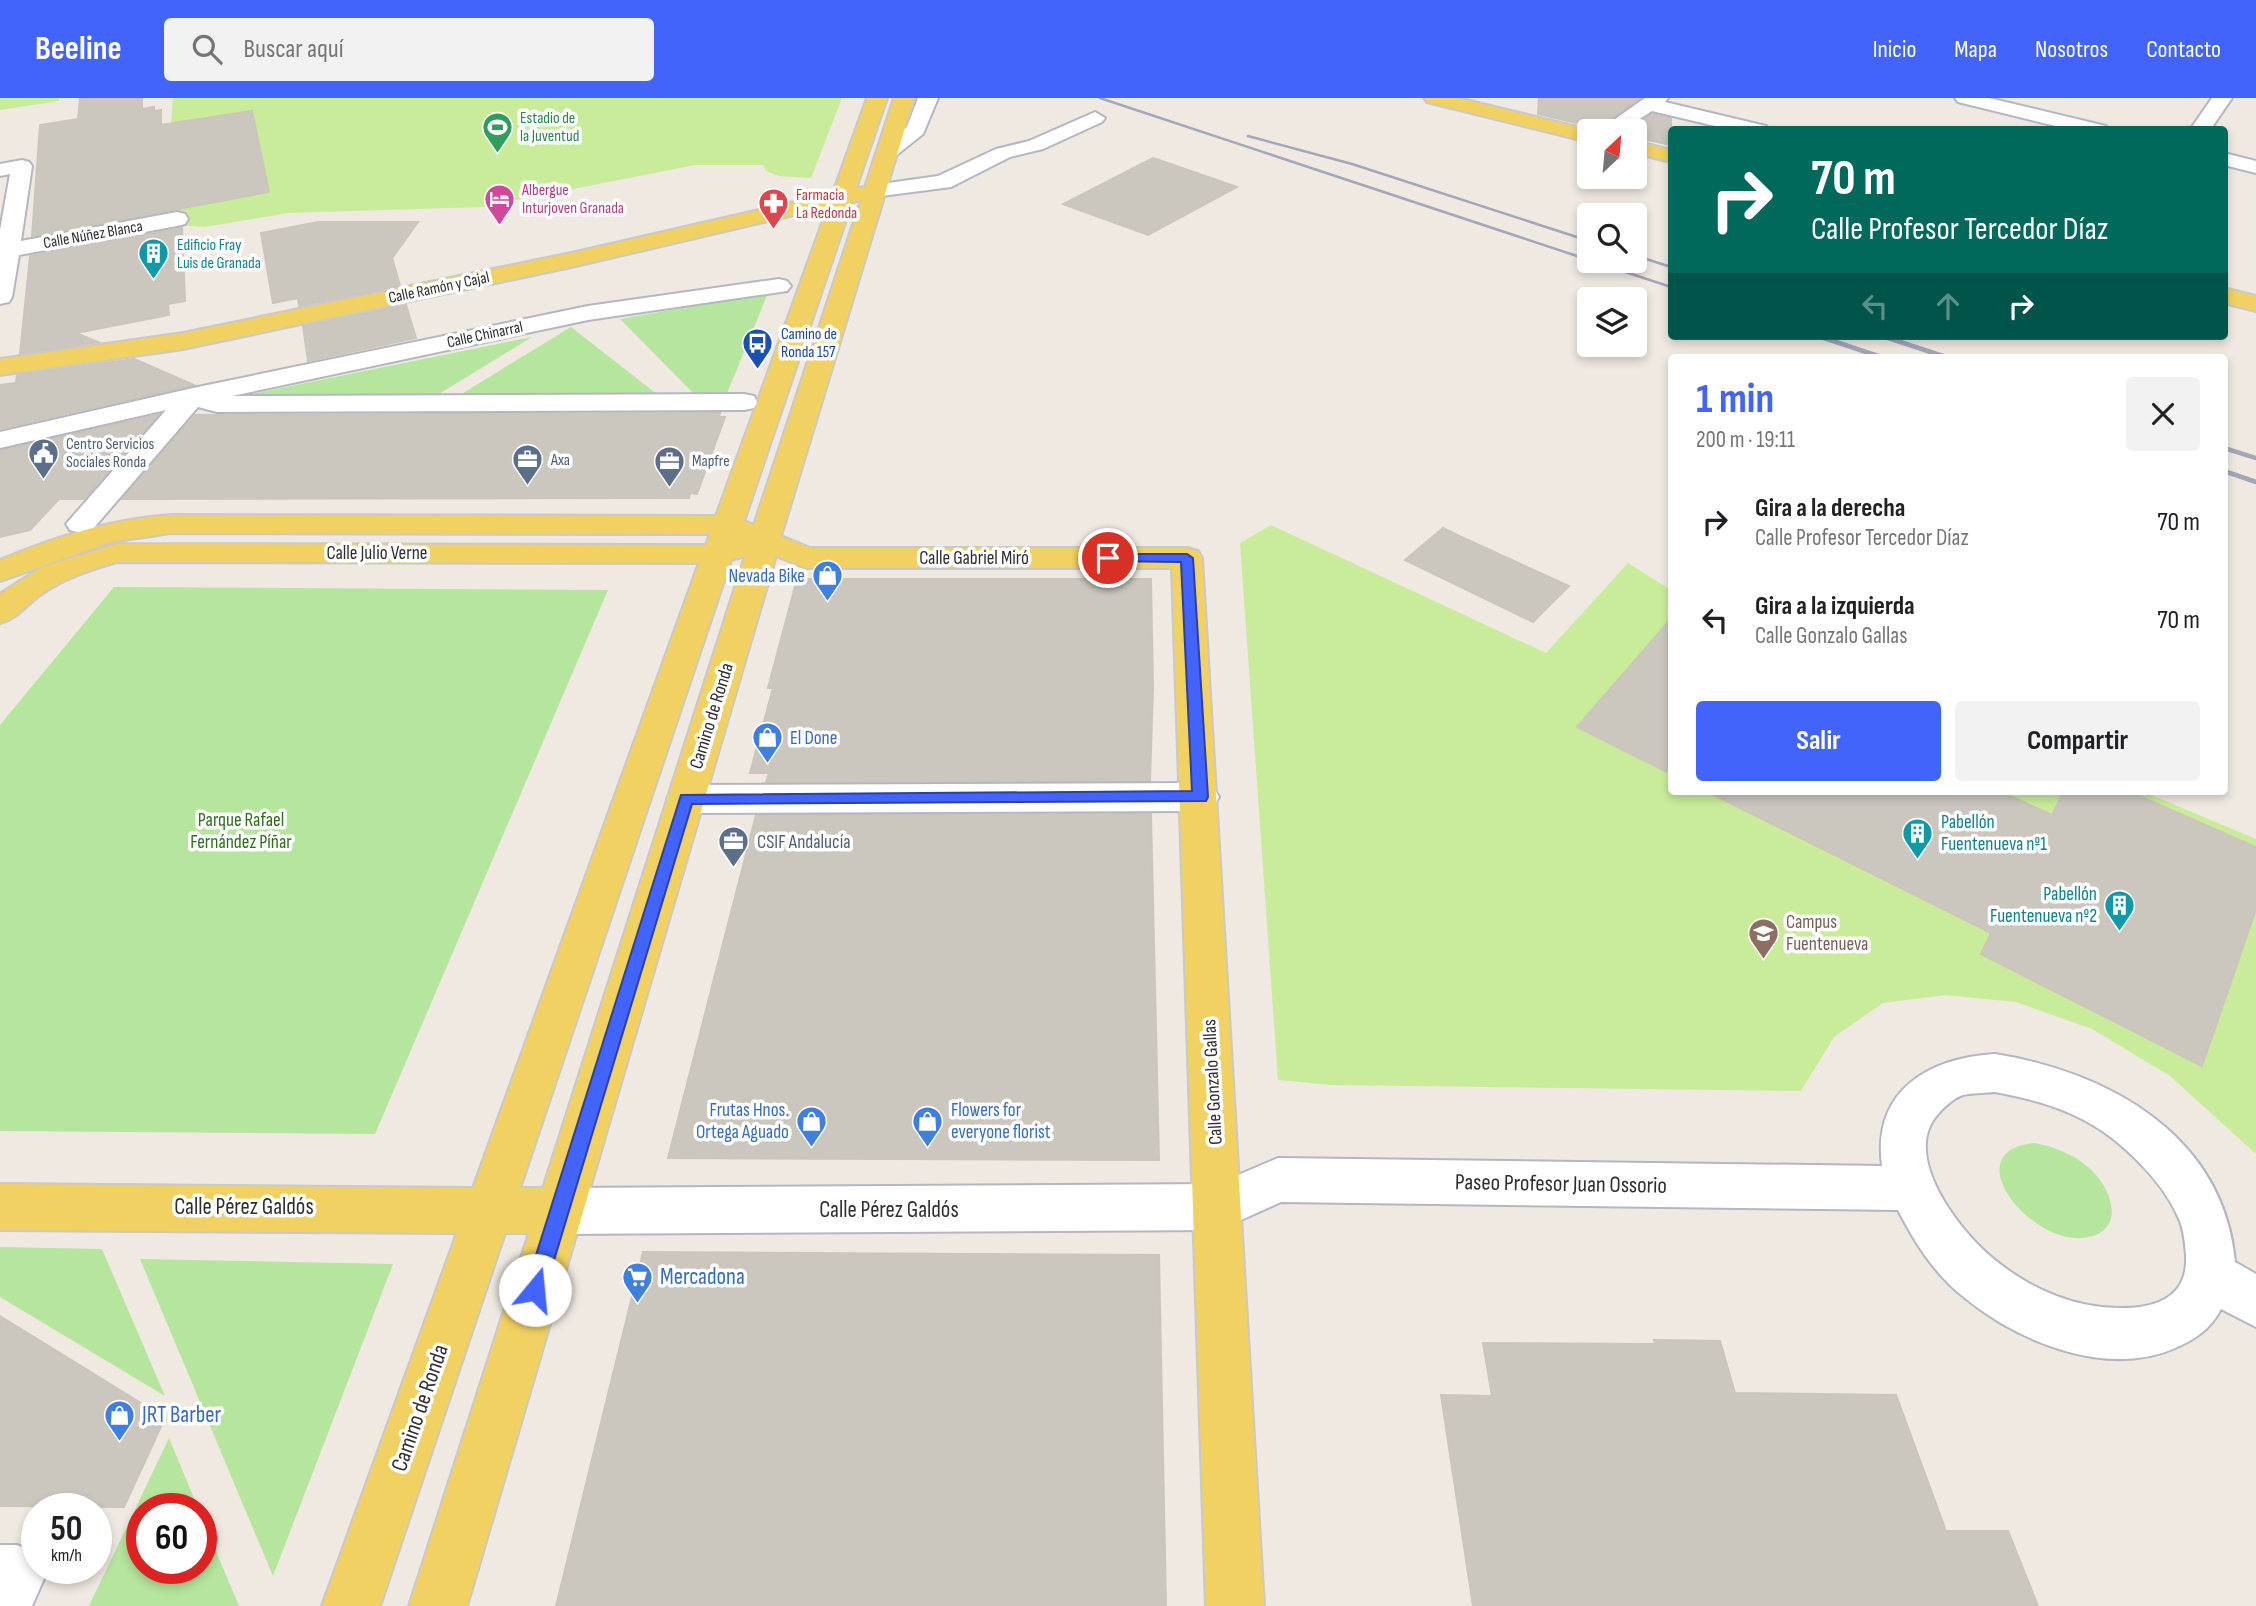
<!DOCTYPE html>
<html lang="es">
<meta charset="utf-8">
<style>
body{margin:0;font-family:"Sofia Sans Condensed",sans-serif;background:#f2f2f2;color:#202124;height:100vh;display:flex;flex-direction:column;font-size:26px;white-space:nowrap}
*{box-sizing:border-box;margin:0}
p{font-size:23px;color:#757577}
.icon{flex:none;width:38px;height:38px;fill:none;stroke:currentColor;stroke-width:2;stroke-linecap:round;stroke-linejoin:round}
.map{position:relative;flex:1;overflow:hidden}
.side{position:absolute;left:1668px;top:256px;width:560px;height:441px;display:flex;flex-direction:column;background:#fff;border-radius:7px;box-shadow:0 4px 10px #0003}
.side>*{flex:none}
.guide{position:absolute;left:1668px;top:28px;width:560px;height:214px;border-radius:7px;box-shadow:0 4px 10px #0003;background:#00695c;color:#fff;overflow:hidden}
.needle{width:46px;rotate:26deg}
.buttons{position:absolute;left:1577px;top:21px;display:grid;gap:14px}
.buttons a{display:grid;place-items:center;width:70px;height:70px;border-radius:7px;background:#fff;box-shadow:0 4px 10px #0003;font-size:35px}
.speed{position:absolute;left:21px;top:1395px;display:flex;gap:14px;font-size:35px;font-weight:700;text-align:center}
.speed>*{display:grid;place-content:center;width:91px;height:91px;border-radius:50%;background:#fff;box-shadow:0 4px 10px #0003;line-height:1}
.speed small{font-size:18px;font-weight:400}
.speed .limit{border:10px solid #d22;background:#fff;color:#111}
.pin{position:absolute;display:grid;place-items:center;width:60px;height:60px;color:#fff;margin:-30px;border:4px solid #fff;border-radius:50%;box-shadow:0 2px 7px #0007}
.me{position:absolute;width:77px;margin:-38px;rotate:17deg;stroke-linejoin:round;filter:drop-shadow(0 0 5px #0008)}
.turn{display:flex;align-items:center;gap:24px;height:147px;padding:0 28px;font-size:32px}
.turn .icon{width:91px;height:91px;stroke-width:2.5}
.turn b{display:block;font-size:49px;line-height:60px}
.lanes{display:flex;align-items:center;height:66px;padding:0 28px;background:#0003;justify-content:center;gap:35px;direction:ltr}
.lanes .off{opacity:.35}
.round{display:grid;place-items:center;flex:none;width:74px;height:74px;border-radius:7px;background:#f2f2f2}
.head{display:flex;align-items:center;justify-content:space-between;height:119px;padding:0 28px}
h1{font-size:42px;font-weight:700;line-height:52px;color:#4264fb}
.cta{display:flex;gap:14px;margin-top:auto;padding:14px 28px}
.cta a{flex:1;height:80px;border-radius:7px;background:#4264fb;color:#fff;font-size:28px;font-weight:700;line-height:80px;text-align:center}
.cta a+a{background:#f2f2f2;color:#202124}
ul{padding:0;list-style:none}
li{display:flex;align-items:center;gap:21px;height:98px;padding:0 28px}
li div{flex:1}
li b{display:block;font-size:26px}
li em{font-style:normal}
header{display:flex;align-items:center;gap:42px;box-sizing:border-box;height:98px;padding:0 35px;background:#4264fb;color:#fff}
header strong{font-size:33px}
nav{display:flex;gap:38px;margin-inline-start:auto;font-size:24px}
.search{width:490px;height:63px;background:#f2f2f2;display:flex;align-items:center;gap:18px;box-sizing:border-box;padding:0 24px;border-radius:7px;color:#757577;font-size:26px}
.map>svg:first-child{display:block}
.green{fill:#b6e59e}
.pitch{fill:#c9ec9a}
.building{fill:#cbc7bf;stroke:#cbc5ba;stroke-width:2}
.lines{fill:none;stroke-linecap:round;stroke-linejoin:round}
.minor-casing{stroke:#b4b7c1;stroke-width:4}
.major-casing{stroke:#c9c9c9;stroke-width:4}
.minor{fill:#fff;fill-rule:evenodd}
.major{fill:#f2d163;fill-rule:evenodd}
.rail-far1{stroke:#a3a6b8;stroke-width:2.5}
.rail{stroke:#a3a6b8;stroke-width:4.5}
.route{fill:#4264fb;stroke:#2b41a3;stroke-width:2}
.labels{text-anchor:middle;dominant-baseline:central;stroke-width:7;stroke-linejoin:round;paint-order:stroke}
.far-leisure-label{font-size:16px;fill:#27864d;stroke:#fff;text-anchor:start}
.far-hotel-label{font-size:16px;fill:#b23c85;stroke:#fff;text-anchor:start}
.far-health-label{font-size:16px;fill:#be3a42;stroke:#fff;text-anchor:start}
.far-street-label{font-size:16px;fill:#2e2e2e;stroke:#fff}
.far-culture-label{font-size:16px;fill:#0d838f;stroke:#fff;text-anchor:start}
.far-transit-label{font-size:16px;fill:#164399;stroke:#fff;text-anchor:start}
.far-service-label{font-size:16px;fill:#4e5e75;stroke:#fff;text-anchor:start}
.street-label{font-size:19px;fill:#2e2e2e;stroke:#fff}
.shop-label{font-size:19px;fill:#366cbe;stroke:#fff;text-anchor:end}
.park-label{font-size:19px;fill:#2c6e1b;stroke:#fff}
.culture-label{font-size:19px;fill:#0d838f;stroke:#fff;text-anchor:start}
.service-label{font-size:19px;fill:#4e5e75;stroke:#fff;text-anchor:start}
.education-label{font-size:19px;fill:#785e54;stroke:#fff;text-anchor:start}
.near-street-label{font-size:23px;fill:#2e2e2e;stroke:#fff}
.near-shop-label{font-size:23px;fill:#366cbe;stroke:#fff;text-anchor:start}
</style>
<header>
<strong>Beeline</strong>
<div class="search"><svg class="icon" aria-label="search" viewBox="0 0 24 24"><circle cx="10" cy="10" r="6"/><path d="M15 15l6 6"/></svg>Buscar aquí</div>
<nav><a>Inicio</a><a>Mapa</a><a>Nosotros</a><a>Contacto</a></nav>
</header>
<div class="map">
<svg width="2256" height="1508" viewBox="0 0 2256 1508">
<rect width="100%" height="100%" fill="#efe9e1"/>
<g class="green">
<polygon points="768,195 726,298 695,297 620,221"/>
<polygon points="571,229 658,297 460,297"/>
<polygon points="532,239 434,299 246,297"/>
<polygon points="114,489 608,492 375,1036 0,1033 0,627"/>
<path d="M2035,1045c20,4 38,11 53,24 25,21 40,67 -6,71 -52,5 -128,-87 -47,-95z"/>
<polygon points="0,1149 102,1151 165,1298 0,1199"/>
<polygon points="140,1161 393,1166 273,1478"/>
<polygon points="169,1340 198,1410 142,1410 142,1470 201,1470 201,1418 239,1508 89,1508"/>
</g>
<g class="pitch">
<polygon points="0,0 59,0 59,3 0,12"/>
<polygon points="173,0 842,0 811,80 779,78 766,73 763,67 695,67 482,109 288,115 205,129 178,127 171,26"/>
<polygon points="1271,427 1546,555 1628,465 1671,492 1671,693 2142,693 2256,741 2256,1056 2170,978 2092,931 2016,904 1946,897 1883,905 1834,939 1801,993 1331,987 1278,982 1240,445"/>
</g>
<g class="building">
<polygon points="80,0 142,0 142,11 154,9 154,13 161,12 161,27 252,13 269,94 32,138 40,27 78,21"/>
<polygon points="1539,0 1640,0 1598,30 1538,16"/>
<polygon points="1652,16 1671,20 1671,47 1634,39 1634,33 1625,33"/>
<polygon points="1153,60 1237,89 1148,137 1063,106"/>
<polygon points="318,124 418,124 392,160 400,188 299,208 298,200 273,205 261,135"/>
<polygon points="182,130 185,203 168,206 169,217 76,235 98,244 20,256 30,158"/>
<polygon points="406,207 416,240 308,263 303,228"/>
<polygon points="134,261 194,287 0,331 0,287 16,285 17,277"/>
<polygon points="720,315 719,319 725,319 697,396 690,395 689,400 122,401 195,317"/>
<polygon points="158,317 84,401 59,401 30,432 0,439 0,352"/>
<polygon points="1443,430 1457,437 1569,488 1533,524 1405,462"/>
<polygon points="797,481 1151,481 1153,590 1150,683 766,684 769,675 750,675 773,590 768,590"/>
<polygon points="1671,521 1671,676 1577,629"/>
<polygon points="1706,693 1999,693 2052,717 2064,693 2128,693 2256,749 2256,811 2202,968 1981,856 1991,835"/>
<polygon points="1151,716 1159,1062 668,1060 756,717"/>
<polygon points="643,1154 1159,1157 1166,1508 556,1508"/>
<polygon points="0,1218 165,1320 124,1409 0,1408"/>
<polygon points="1654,1242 1720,1243 1735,1295 1896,1297 1946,1433 2008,1433 2038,1508 1473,1508 1441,1297 1492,1298 1483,1245 1655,1246"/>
</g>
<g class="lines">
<defs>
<g id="minor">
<polygon points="918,0 938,0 923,36 893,60 879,60 876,56 879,52 907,29"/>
<polygon points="1645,0 1668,0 1665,4 1766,28 1769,32 1732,32 1652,13 1621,33 1598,33"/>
<polygon points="1955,0 1989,0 2106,28 2109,32 2072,32 1958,4"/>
<polygon points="2212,0 2232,0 2210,32 2190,32"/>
<polygon points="1095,14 1105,20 1102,24 1043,51 1010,59 951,89 874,99 866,98 863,93 866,88 874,87 938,78 996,51 1029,43"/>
<polygon points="2224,55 2256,63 2256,75 2224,67"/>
<polygon points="22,62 29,64 32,68 21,143 177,114 185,116 188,121 185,126 177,128 19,157 12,199 9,204 0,206 0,132 10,76 0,78 0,66"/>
<polygon points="779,181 787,183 791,188 787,193 588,222 232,298 744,296 754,298 757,304 754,310 744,312 217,314 198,309 92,432 81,435 70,432 66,426 166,312 0,350 0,334 193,290 588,208"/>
<polygon points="1200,685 1213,689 1219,699 1213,709 1200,713 686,715 673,711 667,701 673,691 686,687"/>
<path d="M1995,956c114,18 229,82 240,208l21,12v53l-35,-18c-11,21 -27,31 -48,40 -68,28 -154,-7 -208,-51 -30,-23 -50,-55 -67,-88l-617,-8 -62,28 -660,4 -17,-7 -7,-16 7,-16 17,-7 658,-4 61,-26 604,8c-10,-76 47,-108 113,-112zM1995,994c43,8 82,19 117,46 26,21 54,50 67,81 5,11 6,24 7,36 3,51 -45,56 -84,52 -42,-4 -82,-25 -113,-52 -32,-28 -88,-100 -51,-141 7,-8 16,-16 25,-19 10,-2 22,-2 32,-3z"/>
<polygon points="0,1447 17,1447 37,1456 37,1470 43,1470 46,1476 32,1508 0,1508"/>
</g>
<g id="major">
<path d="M867,0h20l-31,90 9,-1 29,-89h20l-133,438 29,12h377l11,3 4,7 62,1048h-58l-34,-1038h-366l-30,-12 -309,1050h-58l120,-373h-24l-125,373h-58l135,-373 -457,-3v-46l473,4 226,-625 -582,-1c-28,8 -54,17 -77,33 -14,10 -23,24 -40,28v-29l42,-27 74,-23 590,1 4,-11 -539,-1 -60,9 -111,39v-21c55,-23 111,-41 171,-45l545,1 112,-309 -252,59 -393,83 -183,26v-16l183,-26 393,-81 257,-59zM861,102l-107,325 -10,-4 108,-319zM745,458l-202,632h-23l211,-628z"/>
<polygon points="1424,0 1458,0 1594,33 1589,33 1589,44 1427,4"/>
<polygon points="1634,43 1671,52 1671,64 1634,55"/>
<polygon points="2224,190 2256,198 2256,213 2224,205"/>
</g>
</defs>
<use href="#minor" class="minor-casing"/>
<use href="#major" class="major-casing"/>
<use href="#minor" class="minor"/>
<use href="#major" class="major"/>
<g class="rail-far1">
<polyline points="1100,0 1589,162"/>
<polyline points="1248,38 1352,66 1589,143"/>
<polyline points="1634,157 1671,169"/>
<polyline points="1592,163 1671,189"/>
</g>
<g class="rail">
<polyline points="1818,238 1881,259"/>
<polyline points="1882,238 1946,259"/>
<polyline points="2224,350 2256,360"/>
<polyline points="2224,373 2256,384"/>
</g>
</g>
<polygon class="route" points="1108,456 1187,456 1193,460 1208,699 1206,703 692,706 545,1192 542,1199 535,1202 528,1199 525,1192 681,697 1192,693 1181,464 1104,463 1102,460"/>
<defs>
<symbol id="stadium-pin" viewBox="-11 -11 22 30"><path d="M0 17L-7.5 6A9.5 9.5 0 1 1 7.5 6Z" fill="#2e9e5b" stroke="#fff"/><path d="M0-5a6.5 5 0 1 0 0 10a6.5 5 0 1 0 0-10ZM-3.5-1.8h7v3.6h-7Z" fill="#fff"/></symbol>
<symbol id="hotel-pin" viewBox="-11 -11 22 30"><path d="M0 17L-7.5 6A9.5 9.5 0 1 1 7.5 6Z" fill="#d1479c" stroke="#fff"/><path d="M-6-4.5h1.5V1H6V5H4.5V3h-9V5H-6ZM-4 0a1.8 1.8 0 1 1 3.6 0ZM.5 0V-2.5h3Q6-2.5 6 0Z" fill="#fff"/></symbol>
<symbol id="pharmacy-pin" viewBox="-11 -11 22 30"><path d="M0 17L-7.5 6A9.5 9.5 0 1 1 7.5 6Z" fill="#e0444e" stroke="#fff"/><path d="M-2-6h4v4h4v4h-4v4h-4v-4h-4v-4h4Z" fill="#fff"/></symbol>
<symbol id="building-pin" viewBox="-11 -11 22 30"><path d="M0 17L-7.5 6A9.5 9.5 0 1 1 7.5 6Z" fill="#0f9aa8" stroke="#fff"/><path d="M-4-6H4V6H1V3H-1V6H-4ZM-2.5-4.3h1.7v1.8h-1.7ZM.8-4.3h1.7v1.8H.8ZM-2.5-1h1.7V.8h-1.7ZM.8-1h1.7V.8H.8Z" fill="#fff"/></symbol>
<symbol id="bus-pin" viewBox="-11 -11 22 30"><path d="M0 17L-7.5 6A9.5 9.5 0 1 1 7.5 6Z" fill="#1a4fb4" stroke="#fff"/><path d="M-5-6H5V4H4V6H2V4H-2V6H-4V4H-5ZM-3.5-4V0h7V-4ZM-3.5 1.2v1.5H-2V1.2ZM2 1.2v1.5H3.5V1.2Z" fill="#fff"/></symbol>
<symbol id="civic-pin" viewBox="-11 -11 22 30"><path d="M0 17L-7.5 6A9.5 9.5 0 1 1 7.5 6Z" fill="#5c6f8a" stroke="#fff"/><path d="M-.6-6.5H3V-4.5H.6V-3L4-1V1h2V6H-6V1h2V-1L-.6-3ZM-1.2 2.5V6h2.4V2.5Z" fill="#fff"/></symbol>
<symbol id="office-pin" viewBox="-11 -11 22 30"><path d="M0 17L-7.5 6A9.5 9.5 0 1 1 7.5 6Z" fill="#5c6f8a" stroke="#fff"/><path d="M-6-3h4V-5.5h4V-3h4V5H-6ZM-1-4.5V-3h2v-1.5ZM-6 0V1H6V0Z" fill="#fff"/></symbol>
<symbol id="shop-pin" viewBox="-11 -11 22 30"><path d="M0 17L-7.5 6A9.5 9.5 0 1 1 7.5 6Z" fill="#3f7fe0" stroke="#fff"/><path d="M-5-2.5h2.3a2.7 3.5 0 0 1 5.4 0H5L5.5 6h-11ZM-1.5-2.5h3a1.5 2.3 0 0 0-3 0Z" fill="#fff"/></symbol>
<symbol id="university-pin" viewBox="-11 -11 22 30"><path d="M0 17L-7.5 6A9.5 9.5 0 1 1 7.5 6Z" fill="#8d6e63" stroke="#fff"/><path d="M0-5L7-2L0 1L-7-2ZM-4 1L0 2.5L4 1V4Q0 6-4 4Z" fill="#fff"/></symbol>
<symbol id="supermarket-pin" viewBox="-11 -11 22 30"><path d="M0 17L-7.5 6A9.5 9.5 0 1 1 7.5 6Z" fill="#3f7fe0" stroke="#fff"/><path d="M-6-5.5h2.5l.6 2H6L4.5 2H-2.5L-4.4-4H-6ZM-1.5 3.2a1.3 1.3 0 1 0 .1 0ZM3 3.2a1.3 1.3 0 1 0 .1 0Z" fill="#fff"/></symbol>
</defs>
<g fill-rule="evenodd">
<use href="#stadium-pin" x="480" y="12" width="35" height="47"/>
<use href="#hotel-pin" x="482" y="84" width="35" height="47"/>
<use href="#pharmacy-pin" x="756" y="88" width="35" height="47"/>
<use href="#building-pin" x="136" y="138" width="35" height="47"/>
<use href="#bus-pin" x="740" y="228" width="35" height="47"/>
<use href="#civic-pin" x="26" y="338" width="35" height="47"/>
<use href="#office-pin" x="510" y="344" width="35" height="47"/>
<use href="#office-pin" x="652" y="346" width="35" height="47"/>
<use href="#shop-pin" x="810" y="460" width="35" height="47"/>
<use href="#shop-pin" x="750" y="622" width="35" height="47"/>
<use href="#building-pin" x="1900" y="718" width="35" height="47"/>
<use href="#office-pin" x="716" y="726" width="35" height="47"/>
<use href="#building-pin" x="2102" y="790" width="35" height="47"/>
<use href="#university-pin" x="1746" y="818" width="35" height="47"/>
<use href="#shop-pin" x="794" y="1006" width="35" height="47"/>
<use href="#shop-pin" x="910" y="1006" width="35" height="47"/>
<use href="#supermarket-pin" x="620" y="1162" width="35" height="47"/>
<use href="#shop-pin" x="102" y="1300" width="35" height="47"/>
</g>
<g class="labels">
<g class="far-leisure-label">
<text x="520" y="20">Estadio de<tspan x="520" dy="18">la Juventud</tspan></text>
</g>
<g class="far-hotel-label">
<text x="522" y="92">Albergue<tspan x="522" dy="18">Inturjoven Granada</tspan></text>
</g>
<g class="far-health-label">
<text x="796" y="97">Farmacia<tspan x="796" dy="18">La Redonda</tspan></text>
</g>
<g class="far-street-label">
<text transform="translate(93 137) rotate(-10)">Calle Núñez Blanca</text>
<text transform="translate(439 190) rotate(-12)">Calle Ramón y Cajal</text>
<text transform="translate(485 237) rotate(-12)">Calle Chinarral</text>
</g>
<g class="far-culture-label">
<text x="177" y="147">Edificio Fray<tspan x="177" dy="18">Luis de Granada</tspan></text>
</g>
<g class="far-transit-label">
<text x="781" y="236">Camino de<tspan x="781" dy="18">Ronda 157</tspan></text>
</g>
<g class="far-service-label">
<text x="66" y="346">Centro Servicios<tspan x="66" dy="18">Sociales Ronda</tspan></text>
<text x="551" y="362">Axa</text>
<text x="692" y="363">Mapfre</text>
</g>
<g class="street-label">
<text x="377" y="455">Calle Julio Verne</text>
<text x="974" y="460">Calle Gabriel Miró</text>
<text transform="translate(712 618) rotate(-73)">Camino de Ronda</text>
<text transform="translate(1213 984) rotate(-93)">Calle Gonzalo Gallas</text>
</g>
<g class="shop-label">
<text x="805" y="478">Nevada Bike</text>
<text x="790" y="640" text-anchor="start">El Done</text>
<text x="789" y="1012">Frutas Hnos.<tspan x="789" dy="22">Ortega Aguado</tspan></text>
<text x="951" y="1012" text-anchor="start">Flowers for<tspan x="951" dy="22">everyone florist</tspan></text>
</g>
<g class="park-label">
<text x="241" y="722">Parque Rafael<tspan x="241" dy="22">Fernández Píñar</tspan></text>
</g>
<g class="culture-label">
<text x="1941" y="724">Pabellón<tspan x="1941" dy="22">Fuentenueva nº1</tspan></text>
<text x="2097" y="796" text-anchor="end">Pabellón<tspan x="2097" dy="22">Fuentenueva nº2</tspan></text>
</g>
<g class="service-label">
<text x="757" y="744">CSIF Andalucía</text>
</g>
<g class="education-label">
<text x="1786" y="824">Campus<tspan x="1786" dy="22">Fuentenueva</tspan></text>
</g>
<g class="near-street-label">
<text transform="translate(1561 1086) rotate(1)">Paseo Profesor Juan Ossorio</text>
<text x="244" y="1109">Calle Pérez Galdós</text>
<text x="889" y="1112">Calle Pérez Galdós</text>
<text transform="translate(420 1310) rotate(-71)">Camino de Ronda</text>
</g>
<g class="near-shop-label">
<text x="660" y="1179">Mercadona</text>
<text x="142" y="1317">JRT Barber</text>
</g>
</g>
</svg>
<div class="buttons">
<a><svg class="needle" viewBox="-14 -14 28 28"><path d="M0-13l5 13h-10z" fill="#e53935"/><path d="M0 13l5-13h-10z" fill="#757577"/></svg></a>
<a><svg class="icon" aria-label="search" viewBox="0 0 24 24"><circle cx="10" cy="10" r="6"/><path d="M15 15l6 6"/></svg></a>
<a><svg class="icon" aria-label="layers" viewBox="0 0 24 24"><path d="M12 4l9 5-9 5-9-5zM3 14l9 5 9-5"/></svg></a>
</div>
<div class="speed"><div>50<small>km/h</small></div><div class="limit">60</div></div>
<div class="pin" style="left:1108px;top:460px;background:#d93025"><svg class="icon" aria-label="arrive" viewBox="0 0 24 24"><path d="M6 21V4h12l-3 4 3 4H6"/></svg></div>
<svg class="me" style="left:535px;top:1192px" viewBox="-20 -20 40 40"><circle r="19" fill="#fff"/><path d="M0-13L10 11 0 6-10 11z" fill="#4264fb"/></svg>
<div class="guide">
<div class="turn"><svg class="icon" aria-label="right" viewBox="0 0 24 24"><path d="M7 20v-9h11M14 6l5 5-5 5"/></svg><div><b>70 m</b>Calle Profesor Tercedor Díaz</div></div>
<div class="lanes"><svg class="icon off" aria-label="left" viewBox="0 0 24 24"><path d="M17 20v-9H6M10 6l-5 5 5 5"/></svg><svg class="icon off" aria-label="ahead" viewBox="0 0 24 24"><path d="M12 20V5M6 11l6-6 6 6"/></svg><svg class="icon" aria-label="right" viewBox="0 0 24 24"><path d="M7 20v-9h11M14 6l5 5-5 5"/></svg></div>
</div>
<section class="side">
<div class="head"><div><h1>1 min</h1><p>200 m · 19:11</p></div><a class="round"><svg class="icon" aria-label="close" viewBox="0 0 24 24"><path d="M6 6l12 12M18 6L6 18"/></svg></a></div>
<ul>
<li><svg class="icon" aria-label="right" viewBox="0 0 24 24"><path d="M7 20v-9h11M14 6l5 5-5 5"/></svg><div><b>Gira a la derecha</b><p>Calle Profesor Tercedor Díaz</p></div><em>70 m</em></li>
<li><svg class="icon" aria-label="left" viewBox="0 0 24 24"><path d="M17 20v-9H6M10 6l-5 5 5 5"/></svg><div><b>Gira a la izquierda</b><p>Calle Gonzalo Gallas</p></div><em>70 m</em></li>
</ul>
<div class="cta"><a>Salir</a><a>Compartir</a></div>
</section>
</div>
